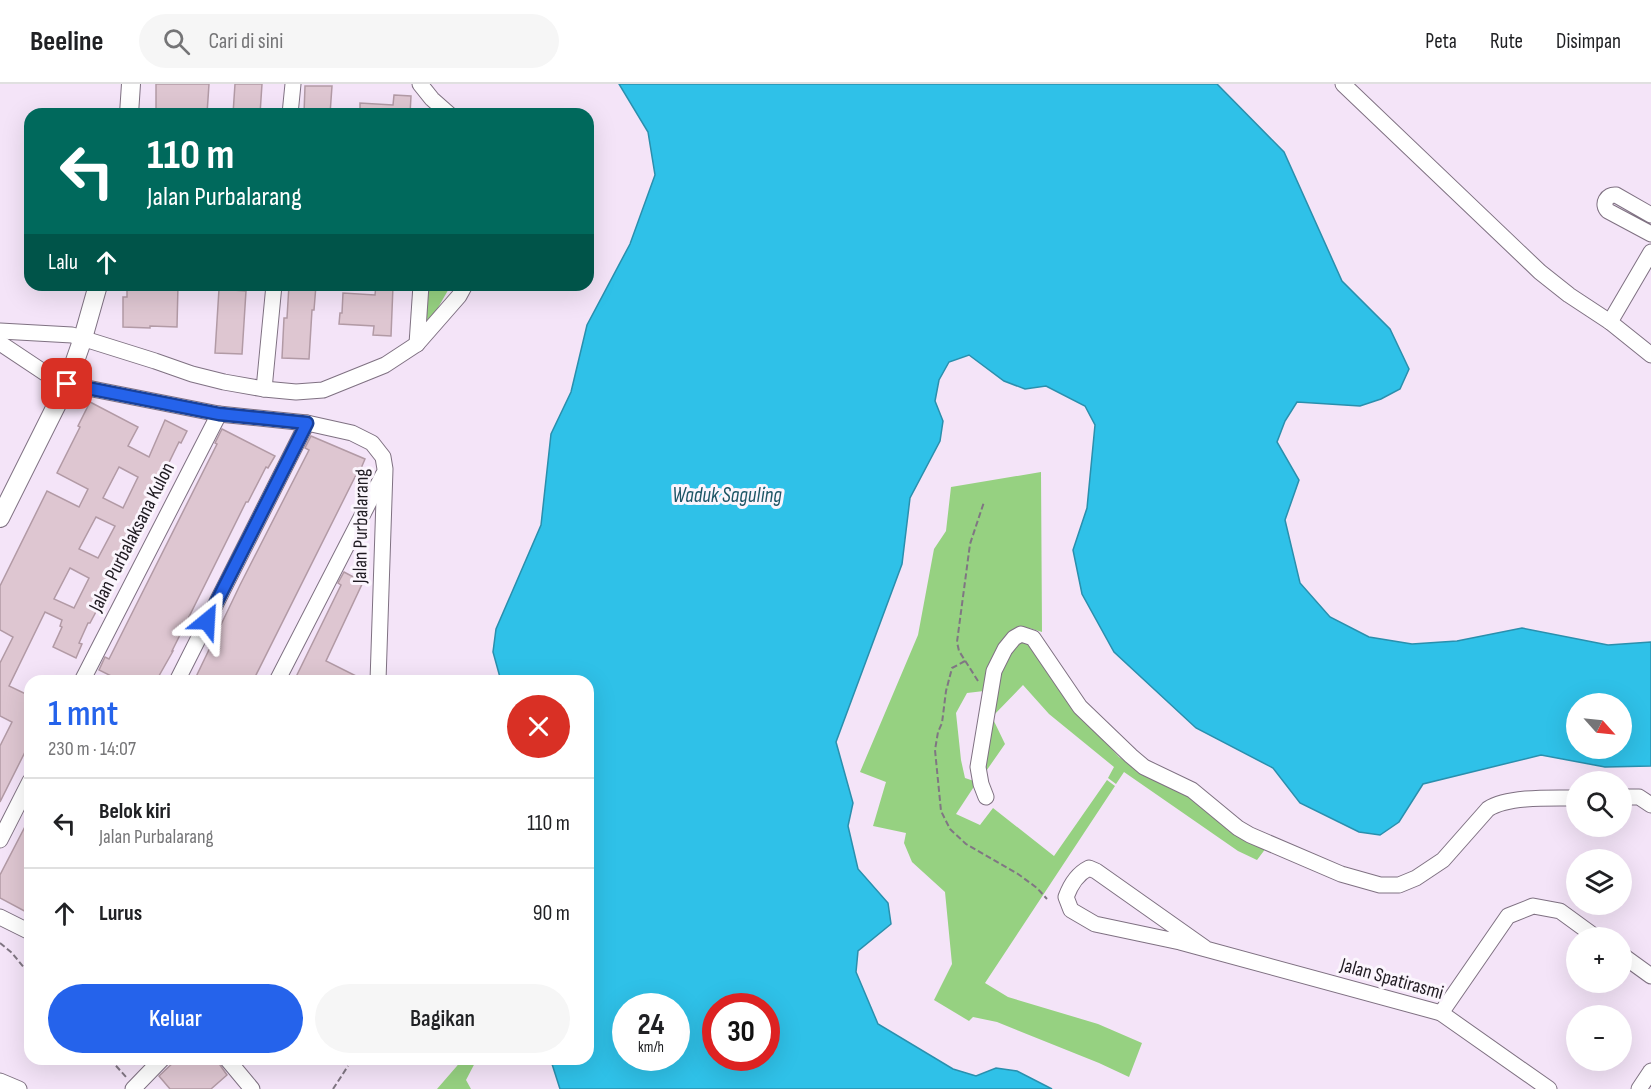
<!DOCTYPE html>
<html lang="id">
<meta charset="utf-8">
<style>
body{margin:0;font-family:"Sofia Sans Condensed",sans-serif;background:#f6f6f6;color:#202124;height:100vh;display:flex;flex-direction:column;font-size:22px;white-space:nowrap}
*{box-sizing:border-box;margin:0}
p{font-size:20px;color:#757577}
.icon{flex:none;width:33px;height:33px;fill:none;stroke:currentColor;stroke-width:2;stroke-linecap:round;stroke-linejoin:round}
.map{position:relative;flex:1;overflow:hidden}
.panel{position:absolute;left:24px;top:591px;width:570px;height:390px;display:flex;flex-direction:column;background:#fff;border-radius:18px;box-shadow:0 6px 24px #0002}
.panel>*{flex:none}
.top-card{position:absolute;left:24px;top:24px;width:570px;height:183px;border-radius:18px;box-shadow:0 6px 24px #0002;background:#00695c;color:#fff;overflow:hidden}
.needle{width:39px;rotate:117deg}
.fabs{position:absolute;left:1566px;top:609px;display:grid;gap:12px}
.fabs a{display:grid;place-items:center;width:66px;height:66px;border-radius:50%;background:#fff;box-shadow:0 6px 24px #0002;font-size:30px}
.speed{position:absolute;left:612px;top:909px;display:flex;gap:12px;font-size:30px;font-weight:700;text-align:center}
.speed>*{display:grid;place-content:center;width:78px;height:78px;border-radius:50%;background:#fff;box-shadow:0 6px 24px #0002;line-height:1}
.speed small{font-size:15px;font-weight:400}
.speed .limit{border:9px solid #d22;background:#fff;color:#111}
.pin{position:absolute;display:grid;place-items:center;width:51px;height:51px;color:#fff;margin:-26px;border-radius:12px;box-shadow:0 3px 9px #0006}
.me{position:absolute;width:66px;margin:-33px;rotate:27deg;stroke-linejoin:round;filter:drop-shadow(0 0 4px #0008)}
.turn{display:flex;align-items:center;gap:21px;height:126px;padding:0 24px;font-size:27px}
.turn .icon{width:78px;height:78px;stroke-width:2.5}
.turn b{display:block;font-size:42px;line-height:51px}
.then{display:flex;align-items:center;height:57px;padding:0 24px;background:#0003;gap:12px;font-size:22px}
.round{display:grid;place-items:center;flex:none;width:63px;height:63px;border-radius:32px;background:#f6f6f6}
.head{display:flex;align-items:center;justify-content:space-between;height:102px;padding:0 24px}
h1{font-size:36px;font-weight:600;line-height:45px;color:#2563eb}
.cta{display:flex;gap:12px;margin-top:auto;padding:12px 24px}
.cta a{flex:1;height:69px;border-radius:36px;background:#2563eb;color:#fff;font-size:24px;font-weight:600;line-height:69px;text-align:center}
.cta a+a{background:#f6f6f6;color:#202124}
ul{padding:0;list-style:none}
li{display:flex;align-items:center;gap:18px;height:90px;padding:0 24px;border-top:2px solid #e0e0e0}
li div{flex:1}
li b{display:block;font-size:22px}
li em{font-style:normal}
header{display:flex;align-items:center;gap:36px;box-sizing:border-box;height:84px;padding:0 30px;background:#fff;border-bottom:2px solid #e0e0e0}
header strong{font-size:28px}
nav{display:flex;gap:33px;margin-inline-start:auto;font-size:21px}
.search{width:420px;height:54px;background:#f6f6f6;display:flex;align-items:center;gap:15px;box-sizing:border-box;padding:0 21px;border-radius:33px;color:#757577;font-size:22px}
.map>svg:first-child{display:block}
.green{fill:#96d181}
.water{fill:#2fc1e8;stroke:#2a8fad;stroke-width:1.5;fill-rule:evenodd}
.building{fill:#dec6d1;stroke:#b29aa5;stroke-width:1.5;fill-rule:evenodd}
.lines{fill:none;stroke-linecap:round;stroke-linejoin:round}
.minor-casing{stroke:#7f7182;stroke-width:17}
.tertiary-casing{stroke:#7f7182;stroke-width:20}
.path{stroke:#807683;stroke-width:2;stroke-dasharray:6 3;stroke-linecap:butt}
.minor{stroke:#fff;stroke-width:15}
.tertiary{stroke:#fff;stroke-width:18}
.route-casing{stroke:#184099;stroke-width:15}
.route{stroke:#2563eb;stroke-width:10}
.labels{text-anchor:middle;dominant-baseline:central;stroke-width:6;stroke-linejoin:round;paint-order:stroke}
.street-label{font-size:20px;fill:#201b22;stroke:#fbf5fd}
.water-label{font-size:21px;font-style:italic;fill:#1d5566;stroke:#fbf5fd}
</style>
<header>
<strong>Beeline</strong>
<div class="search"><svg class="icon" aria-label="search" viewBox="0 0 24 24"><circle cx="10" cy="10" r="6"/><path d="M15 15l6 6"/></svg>Cari di sini</div>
<nav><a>Peta</a><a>Rute</a><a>Disimpan</a></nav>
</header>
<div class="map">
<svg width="1651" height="1005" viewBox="0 0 1651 1005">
<rect width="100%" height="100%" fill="#f4e4f8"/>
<g class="green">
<polygon points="429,201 451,201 435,229 426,237"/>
<polygon points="1041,388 1042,548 1029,544 1013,549 984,607 967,609 956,629 961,676 965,694 977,698 956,730 980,741 993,724 1054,772 1107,696 1115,702 985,899 1008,913 1098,940 1142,959 1129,993 1099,979 997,938 973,933 969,937 934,916 952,880 945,808 912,778 904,759 906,749 873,742 886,698 860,688 918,551 934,465 946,447 951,403"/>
<polygon points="1024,554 1084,635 1119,673 1136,684 1184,710 1266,764 1257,776 1238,767 1124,688 1116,700 1108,694 1114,683 1049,630 1023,601 992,633 1005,660 982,693 997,587 1012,562"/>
<polygon points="463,975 477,975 466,996 471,1005 437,1005"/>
</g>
<path class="water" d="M619,0h598l67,68 58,129 48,48 19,40 -9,20 -19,10 -21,7 -63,-4 -12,19 -8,21 22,38 -14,40 15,63 30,34 39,20 43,7 45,-3 65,-13 86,17 43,-3v124l-46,1 -64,-12 -118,29 -24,38 -19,13 -21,-3 -59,-29 -27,-35 -77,-40 -82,-76 -32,-58 -9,-44 14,-42 8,-83 -10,-19 -39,-20 -21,3 -21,-8 -35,-26 -20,7 -10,18 -4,21 8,20 -3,20 -30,57 -8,66 -66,178 17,61 -5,23 10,43 30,34 3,21 -33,27 -2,21 22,52 75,45 23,7 20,-8 21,3 35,18h-492l-8,-25 -5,-5h41v-378h-87l-8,-29 3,-23 45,-104 10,-91 20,-42 16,-67 43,-81 25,-69 -7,-43zM1576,620h46v44h-46zM626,922h50v52h-50zM766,922v52h-50v-52z"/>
<g class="building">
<polygon points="156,0 209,0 207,30 156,30"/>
<polygon points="235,0 262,0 260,30 233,30"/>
<polygon points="305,2 332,2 330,30 304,30"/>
<polygon points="394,11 411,12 410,30 360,30 360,19 393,21"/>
<polygon points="127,201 178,201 177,243 150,242 150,244 123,243 123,213 127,213"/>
<polygon points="289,201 316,201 314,226 312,226 309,275 282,274 284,234 287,234"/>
<polygon points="376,201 393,202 391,252 373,251 374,242 339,240 340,229 342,229 343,209 375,211"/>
<polygon points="219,205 246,207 242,270 215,269"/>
<path d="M90,318l48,25 -10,19 21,11 16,-37 22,11 -6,12 -2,-1 -81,166 -8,15h-2l-9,20 3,1 -6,14 -23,-11 9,-20 -2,-1 2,-6 -17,-8 -36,74 21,10v46l-30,60v-56l12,-24 -12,-6v-53l13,-26 -13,-7v-44l47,-95 32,16 9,-18 -31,-16 23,-46 -2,-1zM119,383l19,10 -15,31 -20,-10zM96,433l19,9 -17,32 -19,-9zM70,484l19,10 -15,30 -20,-9z"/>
<polygon points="222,345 275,372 268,384 266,383 248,418 246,418 172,567 173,567 156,597 121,597 99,586 105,573 109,575 217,360 215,359"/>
<polygon points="311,352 365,375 359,389 357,389 253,597 194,597 240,501 309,366 305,364"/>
<polygon points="344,488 363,498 326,577 366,597 294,597 341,501 338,499"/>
<polygon points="30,733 30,830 0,814 0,791"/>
<polygon points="177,975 217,975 220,981 227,991 211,1005 170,1005 159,992"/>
</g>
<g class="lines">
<defs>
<g id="minor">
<polyline points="420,0 432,15 449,30"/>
<polyline points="1343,0 1540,188 1569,211 1610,238 1651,271"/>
<polyline points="290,30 293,0"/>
<path d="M1651,131l-35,-20c-9,-1 -15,9 -8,16l43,23"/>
<polyline points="1610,238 1651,168"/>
<polyline points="0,247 72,251 155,277 192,290 224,298 264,305 296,308 323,306 385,281 417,260 459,212 465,201"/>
<polyline points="0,259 57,297 67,300 219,330 307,339 352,349 372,359 383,373 385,385 378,597"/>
<polyline points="417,260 421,201"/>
<polyline points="264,305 274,201"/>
<polyline points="82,597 219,330"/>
<polyline points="177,597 307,339"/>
<polyline points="277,597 383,391"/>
<path d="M986,713l-5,-13 -3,-17 16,-96 11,-22 9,-11 7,-4 12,4 47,69 51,49 13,11 48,23 46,38 12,7 91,39 39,11h19l17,-7 27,-18 45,-51c20,-13 65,-11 88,-11"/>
<polyline points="1622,713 1639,713 1651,721"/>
<polyline points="0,756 30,697"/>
<polyline points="0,833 30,848"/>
<path d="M1205,864l-109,-77 -7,-3c-12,6 -19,18 -23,29l5,13 24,14 85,18 261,71 108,76"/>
<polyline points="1622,871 1651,892"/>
<polyline points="1441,929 1508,832 1533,822 1560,827 1597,854"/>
<polyline points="227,975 252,1005"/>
<polyline points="0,997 19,1005"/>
<polyline points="133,1005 162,975"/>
<polyline points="1639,1005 1651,987"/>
</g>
<g id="tertiary">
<polyline points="129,30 131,0"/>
<polyline points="0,434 67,300 83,254 98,201"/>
</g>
</defs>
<use href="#minor" class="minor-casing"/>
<use href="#tertiary" class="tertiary-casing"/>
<g class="path">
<polyline points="965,577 952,584 946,607 942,639 938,648 935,666 941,727 950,745 966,760 1018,790 1037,804 1047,815"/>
<polyline points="978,597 959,567 957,558 970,460 984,418"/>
<polyline points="0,859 12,869 30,891"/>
<polyline points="110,975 126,993"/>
<polyline points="333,1005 348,982"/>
</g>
<use href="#minor" class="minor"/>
<use href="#tertiary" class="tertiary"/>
</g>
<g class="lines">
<defs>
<polyline id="route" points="67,300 219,330 307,339 207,537"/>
</defs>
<use href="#route" class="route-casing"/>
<use href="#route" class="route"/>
</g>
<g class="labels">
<g class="street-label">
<text transform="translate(361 442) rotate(-89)">Jalan Purbalarang</text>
<text transform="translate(132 453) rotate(-63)">Jalan Purbalaksana Kulon</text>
<text transform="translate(1392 895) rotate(16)">Jalan Spatirasmi</text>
</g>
<g class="water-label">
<text x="727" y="411">Waduk Saguling</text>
</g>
</g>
</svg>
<div class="fabs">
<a><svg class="needle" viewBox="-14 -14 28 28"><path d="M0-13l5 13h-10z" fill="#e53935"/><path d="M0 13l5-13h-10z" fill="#757577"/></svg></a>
<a><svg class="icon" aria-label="search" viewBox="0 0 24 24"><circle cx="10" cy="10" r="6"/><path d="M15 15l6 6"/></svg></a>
<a><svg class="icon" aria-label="layers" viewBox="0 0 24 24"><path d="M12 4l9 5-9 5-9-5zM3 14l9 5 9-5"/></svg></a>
<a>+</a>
<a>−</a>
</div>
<div class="speed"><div>24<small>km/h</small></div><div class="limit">30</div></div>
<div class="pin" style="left:67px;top:300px;background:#d93025"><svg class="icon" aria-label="arrive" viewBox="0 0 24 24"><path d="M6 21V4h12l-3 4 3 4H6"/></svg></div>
<svg class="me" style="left:207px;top:537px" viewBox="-20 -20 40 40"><path d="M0-17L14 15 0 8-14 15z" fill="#2563eb" stroke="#fff" stroke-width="4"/></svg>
<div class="top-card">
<div class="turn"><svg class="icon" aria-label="left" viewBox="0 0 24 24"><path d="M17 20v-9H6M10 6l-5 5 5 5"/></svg><div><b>110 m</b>Jalan Purbalarang</div></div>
<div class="then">Lalu<svg class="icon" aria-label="ahead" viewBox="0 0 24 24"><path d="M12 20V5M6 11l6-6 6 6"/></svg></div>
</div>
<section class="panel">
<div class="head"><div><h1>1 mnt</h1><p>230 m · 14:07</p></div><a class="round" style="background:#d93025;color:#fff"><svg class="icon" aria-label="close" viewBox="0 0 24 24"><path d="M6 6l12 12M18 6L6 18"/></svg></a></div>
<ul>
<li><svg class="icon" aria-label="left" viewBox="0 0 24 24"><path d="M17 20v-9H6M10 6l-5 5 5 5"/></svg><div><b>Belok kiri</b><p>Jalan Purbalarang</p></div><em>110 m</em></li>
<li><svg class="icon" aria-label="ahead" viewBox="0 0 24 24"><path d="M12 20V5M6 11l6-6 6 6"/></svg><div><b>Lurus</b></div><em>90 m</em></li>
</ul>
<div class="cta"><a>Keluar</a><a>Bagikan</a></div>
</section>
</div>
